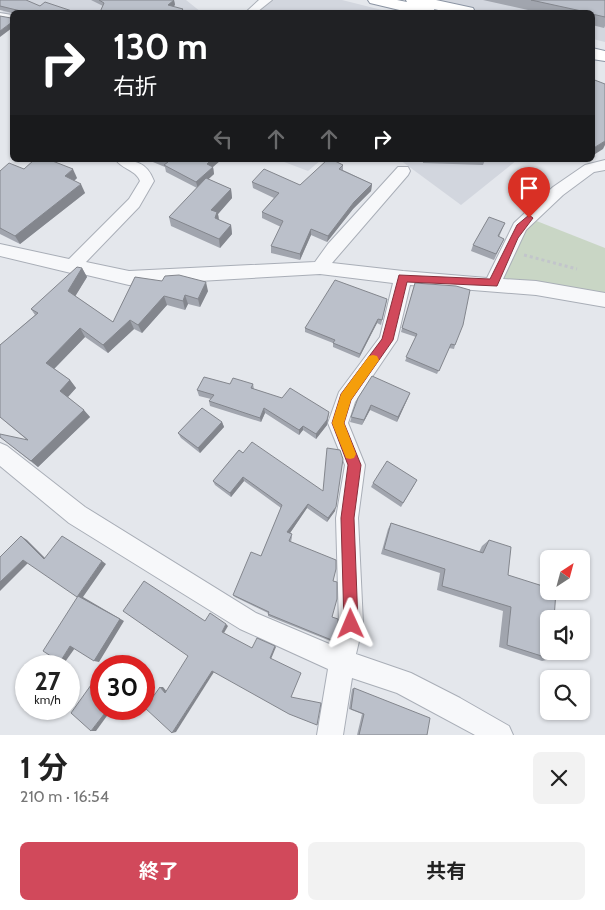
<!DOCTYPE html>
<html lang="ja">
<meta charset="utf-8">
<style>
body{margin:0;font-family:Cabin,"Noto Sans JP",sans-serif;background:#f2f2f2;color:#222;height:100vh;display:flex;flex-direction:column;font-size:19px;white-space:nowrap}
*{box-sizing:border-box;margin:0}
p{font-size:16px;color:#767676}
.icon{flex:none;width:28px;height:28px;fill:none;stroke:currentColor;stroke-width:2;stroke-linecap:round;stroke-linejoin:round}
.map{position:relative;height:735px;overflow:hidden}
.side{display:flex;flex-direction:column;background:#fff;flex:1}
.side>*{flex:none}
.hud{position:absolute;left:10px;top:10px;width:585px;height:152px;border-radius:8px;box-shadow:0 1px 4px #0004;background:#202124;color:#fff;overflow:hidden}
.needle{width:32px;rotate:36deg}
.controls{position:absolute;left:540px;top:550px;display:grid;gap:10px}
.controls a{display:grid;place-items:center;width:50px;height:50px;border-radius:8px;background:#fff;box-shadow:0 1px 4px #0004;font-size:25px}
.speed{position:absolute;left:15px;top:655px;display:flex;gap:10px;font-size:25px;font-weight:700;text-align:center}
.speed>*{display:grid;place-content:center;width:65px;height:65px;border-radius:50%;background:#fff;box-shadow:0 1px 4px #0004;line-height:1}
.speed small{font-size:12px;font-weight:400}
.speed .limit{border:8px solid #d22;background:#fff;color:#111}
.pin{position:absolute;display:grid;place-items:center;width:42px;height:42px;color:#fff;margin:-51px -21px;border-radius:50% 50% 50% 0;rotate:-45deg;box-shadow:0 0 5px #0007}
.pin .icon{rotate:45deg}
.me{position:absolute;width:55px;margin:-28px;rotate:359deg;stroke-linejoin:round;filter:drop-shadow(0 0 4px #0008)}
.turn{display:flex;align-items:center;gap:18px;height:105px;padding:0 20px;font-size:22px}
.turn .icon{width:65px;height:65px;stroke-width:2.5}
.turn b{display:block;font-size:35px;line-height:42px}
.lanes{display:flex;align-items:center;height:48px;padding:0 20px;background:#0003;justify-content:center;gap:25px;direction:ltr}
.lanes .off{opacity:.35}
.round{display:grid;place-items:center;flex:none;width:52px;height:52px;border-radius:8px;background:#f2f2f2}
.overview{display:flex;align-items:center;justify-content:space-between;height:85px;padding:0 20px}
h1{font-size:30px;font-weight:700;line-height:38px}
.button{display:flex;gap:10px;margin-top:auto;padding:10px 20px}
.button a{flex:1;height:58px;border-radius:8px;background:#d1495b;color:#fff;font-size:20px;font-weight:700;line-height:58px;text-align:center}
.button a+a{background:#f2f2f2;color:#222}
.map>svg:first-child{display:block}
.built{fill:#d2d6de}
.green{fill:#c9d6c5}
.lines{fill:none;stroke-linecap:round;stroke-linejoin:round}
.minor-casing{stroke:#a9aeb7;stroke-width:2}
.trunk-casing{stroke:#8b94a3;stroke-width:2}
.path{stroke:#c2c5cb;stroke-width:3;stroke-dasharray:3 3;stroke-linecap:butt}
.minor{fill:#f7f8fa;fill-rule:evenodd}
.trunk{fill:#fff;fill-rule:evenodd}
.wall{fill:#a1a5ae}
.shaded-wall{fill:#83868d}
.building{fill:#bbc0ca;stroke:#83868d}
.route{fill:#d1495b;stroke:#882f3b}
.slow{fill:#f59e0b}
</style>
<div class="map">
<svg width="605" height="735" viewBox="0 0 605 735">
<rect width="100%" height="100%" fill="#e4e7ec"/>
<g class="built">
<polygon points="17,0 186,0 201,12 12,12 12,18 0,14"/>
<polygon points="266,0 342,0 390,12 251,12"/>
<polygon points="428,0 605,0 605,42 593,39 592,12 481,12"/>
<polygon points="279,160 321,160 308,171"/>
<polygon points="400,160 517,160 461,205"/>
</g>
<polygon class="green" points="529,218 605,248 605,300 493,283"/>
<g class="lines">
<defs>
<g id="minor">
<polygon points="259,0 272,0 257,12 246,12"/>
<polygon points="0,13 12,15 12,21 0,19"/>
<path d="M116,160c19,0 31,2 38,21l-15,26 -53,55 43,9 186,-9 13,-18 70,-77h10l2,4 -2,4 -76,88 71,8 84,7 27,-55 39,-36 32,-22 20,-5v10l-11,2 -31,23 -37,35 -23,49 33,2 69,12v14l-69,-12 -126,-10 -13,55 -42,62 -7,21 17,42 -7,53 5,106 -7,30 55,19 49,25 49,28 4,9h-38l-78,-42 -45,-15 -9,57h-26l11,-66 -88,-40 -171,-106 -69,-57v-23l7,3 78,61 171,106 78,33 5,-22 -3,-106 9,-53 -17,-42 11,-31 41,-55 13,-54 -73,-9 -191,11 -55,-13 -3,1 -71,-17v-12l69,15 60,-60 11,-18c-4,-11 -18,-12 -24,-21z"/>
</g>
<g id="trunk">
<polygon points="368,0 397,0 407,2 406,0 436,0 473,8 475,12 447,12 434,9 435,12 408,12 370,3"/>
<polygon points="592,48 605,51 605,61 592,59"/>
</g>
</defs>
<use href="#minor" class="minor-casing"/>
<use href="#trunk" class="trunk-casing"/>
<polyline class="path" points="524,255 577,269"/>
<use href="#minor" class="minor"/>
<use href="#trunk" class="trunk"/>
</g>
<g class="wall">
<polygon points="0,0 40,6 75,12 12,13 0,10"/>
<polygon points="91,0 174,0 175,5 173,7 183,9 184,12 100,12 103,6"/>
<polygon points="483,0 605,0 605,26 604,28 592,25 592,12 537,12"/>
<polygon points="148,160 221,160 213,167 214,174 208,179 231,189 232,198 218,214 219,220 231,225 232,234 220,248 171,226 169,217 197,188 166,172 165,167"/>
<polygon points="423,160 485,160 483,165 423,163"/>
<polygon points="343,165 343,170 372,184 371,191 353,209 327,242 311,235 300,260 271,253 271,246 281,227 262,218 262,212 274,198 253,188 252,182 300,185"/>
<polygon points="24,169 77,178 74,181 85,193 20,244 0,234 0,171"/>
<polygon points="505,223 499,237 504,239 494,260 471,251 473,245"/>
<polygon points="82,268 87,277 75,296 113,322 135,277 208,291 200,307 188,304 185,310 167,305 142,333 134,329 108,353 85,337 54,369 70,380 76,388 68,397 90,417 38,467 0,437 27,440 0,417 0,345 35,315 31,309"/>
<polygon points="415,283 455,345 454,349 449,348 437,374 405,361 416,337 401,332"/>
<polygon points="387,299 381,325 377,323 359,358 333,347 333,343 305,332 305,328"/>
<polygon points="230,384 253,384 254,389 328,417 327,425 316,439 303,430 299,435 265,413 261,422 210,406 209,401 211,399 199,396 197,390"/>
<polygon points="410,393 397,422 370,410 362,425 350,422 358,398"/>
<polygon points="222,422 224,427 200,453 181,438 178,433"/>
<polygon points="239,450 335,511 327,522 307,508 290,533 292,537 291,542 333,581 332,617 334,641 333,642 268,616 268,613 235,597 233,595 261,556 281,508 244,481 231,497 215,485 213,481"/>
<polygon points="373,483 415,484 401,507 371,487"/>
<polygon points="391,523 479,552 482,546 489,540 508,575 551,659 542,661 499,647 503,611 437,590 440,573 381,554 388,529"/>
<polygon points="354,688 427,735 357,735 362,714 349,709 352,689"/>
</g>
<g class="shaded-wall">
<polygon points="174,0 175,5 169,10 168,5"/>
<polygon points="12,22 12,28 0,37 0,31"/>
<polygon points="605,141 605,145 603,149 592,156 592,149"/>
<polygon points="211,160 221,160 208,171 207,164"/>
<polygon points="213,167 214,174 198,189 196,182"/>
<polygon points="73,169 77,178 69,185 65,176"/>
<polygon points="81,184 85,193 20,244 15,236"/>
<polygon points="372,184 371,191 353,209 327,242 328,236 354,202"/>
<polygon points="231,189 232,198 218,214 219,221 216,227 211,210"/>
<polygon points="231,225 232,234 220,248 219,239"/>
<polygon points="311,229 311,235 300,260 300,254"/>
<polygon points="82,268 87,277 73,300 68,291"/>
<polygon points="206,282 208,291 200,307 198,299"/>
<polygon points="185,295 188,304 185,310 183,301"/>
<polygon points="164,296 167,305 142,333 138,325"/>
<polygon points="378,319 377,323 359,358 360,354"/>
<polygon points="130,320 134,329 108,353 103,345"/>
<polygon points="80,328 85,337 52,371 46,363"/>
<polygon points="70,380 76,388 66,399 60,391"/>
<polygon points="410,393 408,398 397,422 398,417"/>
<polygon points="371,405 370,410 362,425 364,420"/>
<polygon points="264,408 265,413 261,422 260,418"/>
<polygon points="84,410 90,417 38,467 31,461"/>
<polygon points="329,412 327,425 316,439 316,434"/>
<polygon points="222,422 224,427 200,453 198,448"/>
<polygon points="303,426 303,430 299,435 299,430"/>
<polygon points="243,477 244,481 231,497 230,493"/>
<polygon points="308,504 307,508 288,536 287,532"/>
<polygon points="336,507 335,511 327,522 328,518"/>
<polygon points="21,536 27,540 49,562 44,559"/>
<polygon points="23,560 28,563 0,591 0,582"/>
<polygon points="102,561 106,564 83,597 124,621 99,662 94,661 77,597"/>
<polygon points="226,624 228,626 224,633 222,632"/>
<polygon points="70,646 75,648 65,662 60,662"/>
<polygon points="275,646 276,647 271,659 270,658"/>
<polygon points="212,671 214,672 176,732 172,733"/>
<polygon points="160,687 163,687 168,693 165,693"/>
<polygon points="108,709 112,709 96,731 91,731"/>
</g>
<g class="building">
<polygon points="0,0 26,0 40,6 45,2 75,12 25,12 0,6"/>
<polygon points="99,0 174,0 168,5 183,9 180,12 100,12 104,3"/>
<polygon points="531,0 605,0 605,17 592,14 592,12 586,12"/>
<polygon points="0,16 11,18 12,19 12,22 0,31"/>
<polygon points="592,79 605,84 605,141 592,149"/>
<polygon points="34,160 50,160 73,169 65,176 81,184 15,236 0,228 0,171 9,163 24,169"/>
<polygon points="164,160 211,160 207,164 213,167 196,182 164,165 168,162"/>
<polygon points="327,160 333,160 343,165 339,169 372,184 354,202 328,236 311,229 300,254 271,246 283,221 262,212 279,193 252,182 264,169 300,185"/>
<polygon points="206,178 231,189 211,210 217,212 215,218 231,225 219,239 169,217"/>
<polygon points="489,217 505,223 498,236 504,239 496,254 473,245"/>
<polygon points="77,267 82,268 68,291 113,322 135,277 162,281 165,276 179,275 206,282 198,299 185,295 183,301 164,296 138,325 130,320 103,345 80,328 46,363 70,380 60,391 84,410 31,461 0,437 0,434 28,440 0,417 0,345 38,313 31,309"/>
<polygon points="335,280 387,299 382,320 378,319 360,354 333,343 335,340 305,328"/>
<polygon points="415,283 456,286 470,290 463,325 455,345 451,344 439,371 406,357 417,334 402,328"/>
<polygon points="372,376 410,393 398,417 371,405 364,420 351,417 358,398"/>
<polygon points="204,377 230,384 233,378 253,384 251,388 282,398 290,388 329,412 327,420 316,434 303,426 299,430 264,408 260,418 209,401 214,395 197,390"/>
<polygon points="202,408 222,422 198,448 178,433"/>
<polygon points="252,442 323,491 327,448 340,450 343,459 336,507 328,518 308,504 287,532 292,534 289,541 336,560 336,569 333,581 337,582 337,599 332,617 338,619 338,622 334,641 268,614 269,612 233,595 251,552 261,556 282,505 243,477 230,493 213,481 239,450 243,453"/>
<polygon points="387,461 417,480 403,503 373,483"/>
<polygon points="391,523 483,553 489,540 511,547 508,575 549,588 549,591 556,591 554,619 549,619 549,651 552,651 551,659 507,645 511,607 442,586 445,569 384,549"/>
<polygon points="21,536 44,559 62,536 102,561 77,597 23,560 0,582 0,557"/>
<polygon points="144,581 205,621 210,613 226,624 222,632 252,648 257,638 275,646 270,658 301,673 291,697 321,703 317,725 289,714 212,671 172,733 145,708 160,687 165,693 188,656 123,611"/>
<polygon points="78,596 120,619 94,661 70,646 60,662 43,651"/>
<polygon points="101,671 101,709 108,709 91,731 71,713"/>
<polygon points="354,688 430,718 427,735 359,735 364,714 351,709"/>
</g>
<polygon class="route" points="529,215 533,218 518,238 497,286 407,282 393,340 351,400 344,423 361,465 354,518 358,624 356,629 351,631 346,629 344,624 341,518 348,465 332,423 341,394 382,339 399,275 490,279 517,225"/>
<polygon class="slow" points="373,355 377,356 379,360 351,400 344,423 356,454 354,458 350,459 346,458 332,423 341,394 369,356"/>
</svg>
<div class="controls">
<a><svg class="needle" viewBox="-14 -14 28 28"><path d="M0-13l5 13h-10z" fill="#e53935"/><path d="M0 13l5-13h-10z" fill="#767676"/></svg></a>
<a><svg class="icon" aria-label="sound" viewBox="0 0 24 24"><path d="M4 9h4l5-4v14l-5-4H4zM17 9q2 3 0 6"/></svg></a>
<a><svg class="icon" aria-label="search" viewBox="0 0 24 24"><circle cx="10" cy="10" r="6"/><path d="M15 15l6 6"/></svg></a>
</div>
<div class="speed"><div>27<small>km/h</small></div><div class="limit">30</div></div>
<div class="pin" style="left:529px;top:218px;background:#d93025"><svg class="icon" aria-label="arrive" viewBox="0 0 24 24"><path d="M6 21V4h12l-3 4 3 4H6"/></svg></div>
<svg class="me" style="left:351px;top:624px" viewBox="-20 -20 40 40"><path d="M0-17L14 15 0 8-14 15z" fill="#d1495b" stroke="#fff" stroke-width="4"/></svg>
<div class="hud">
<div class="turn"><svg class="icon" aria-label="right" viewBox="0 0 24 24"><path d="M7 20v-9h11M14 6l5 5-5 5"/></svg><div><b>130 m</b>右折</div></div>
<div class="lanes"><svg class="icon off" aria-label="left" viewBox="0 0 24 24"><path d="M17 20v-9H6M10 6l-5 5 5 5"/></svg><svg class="icon off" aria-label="ahead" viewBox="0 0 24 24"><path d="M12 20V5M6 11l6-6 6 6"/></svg><svg class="icon off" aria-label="ahead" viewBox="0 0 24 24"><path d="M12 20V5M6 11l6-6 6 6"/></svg><svg class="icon" aria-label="right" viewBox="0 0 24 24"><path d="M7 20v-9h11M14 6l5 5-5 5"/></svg></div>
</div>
</div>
<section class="side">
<div class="overview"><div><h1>1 分</h1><p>210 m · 16:54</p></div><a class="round"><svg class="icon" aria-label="close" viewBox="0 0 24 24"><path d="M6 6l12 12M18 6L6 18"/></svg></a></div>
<div class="button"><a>終了</a><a>共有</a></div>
</section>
